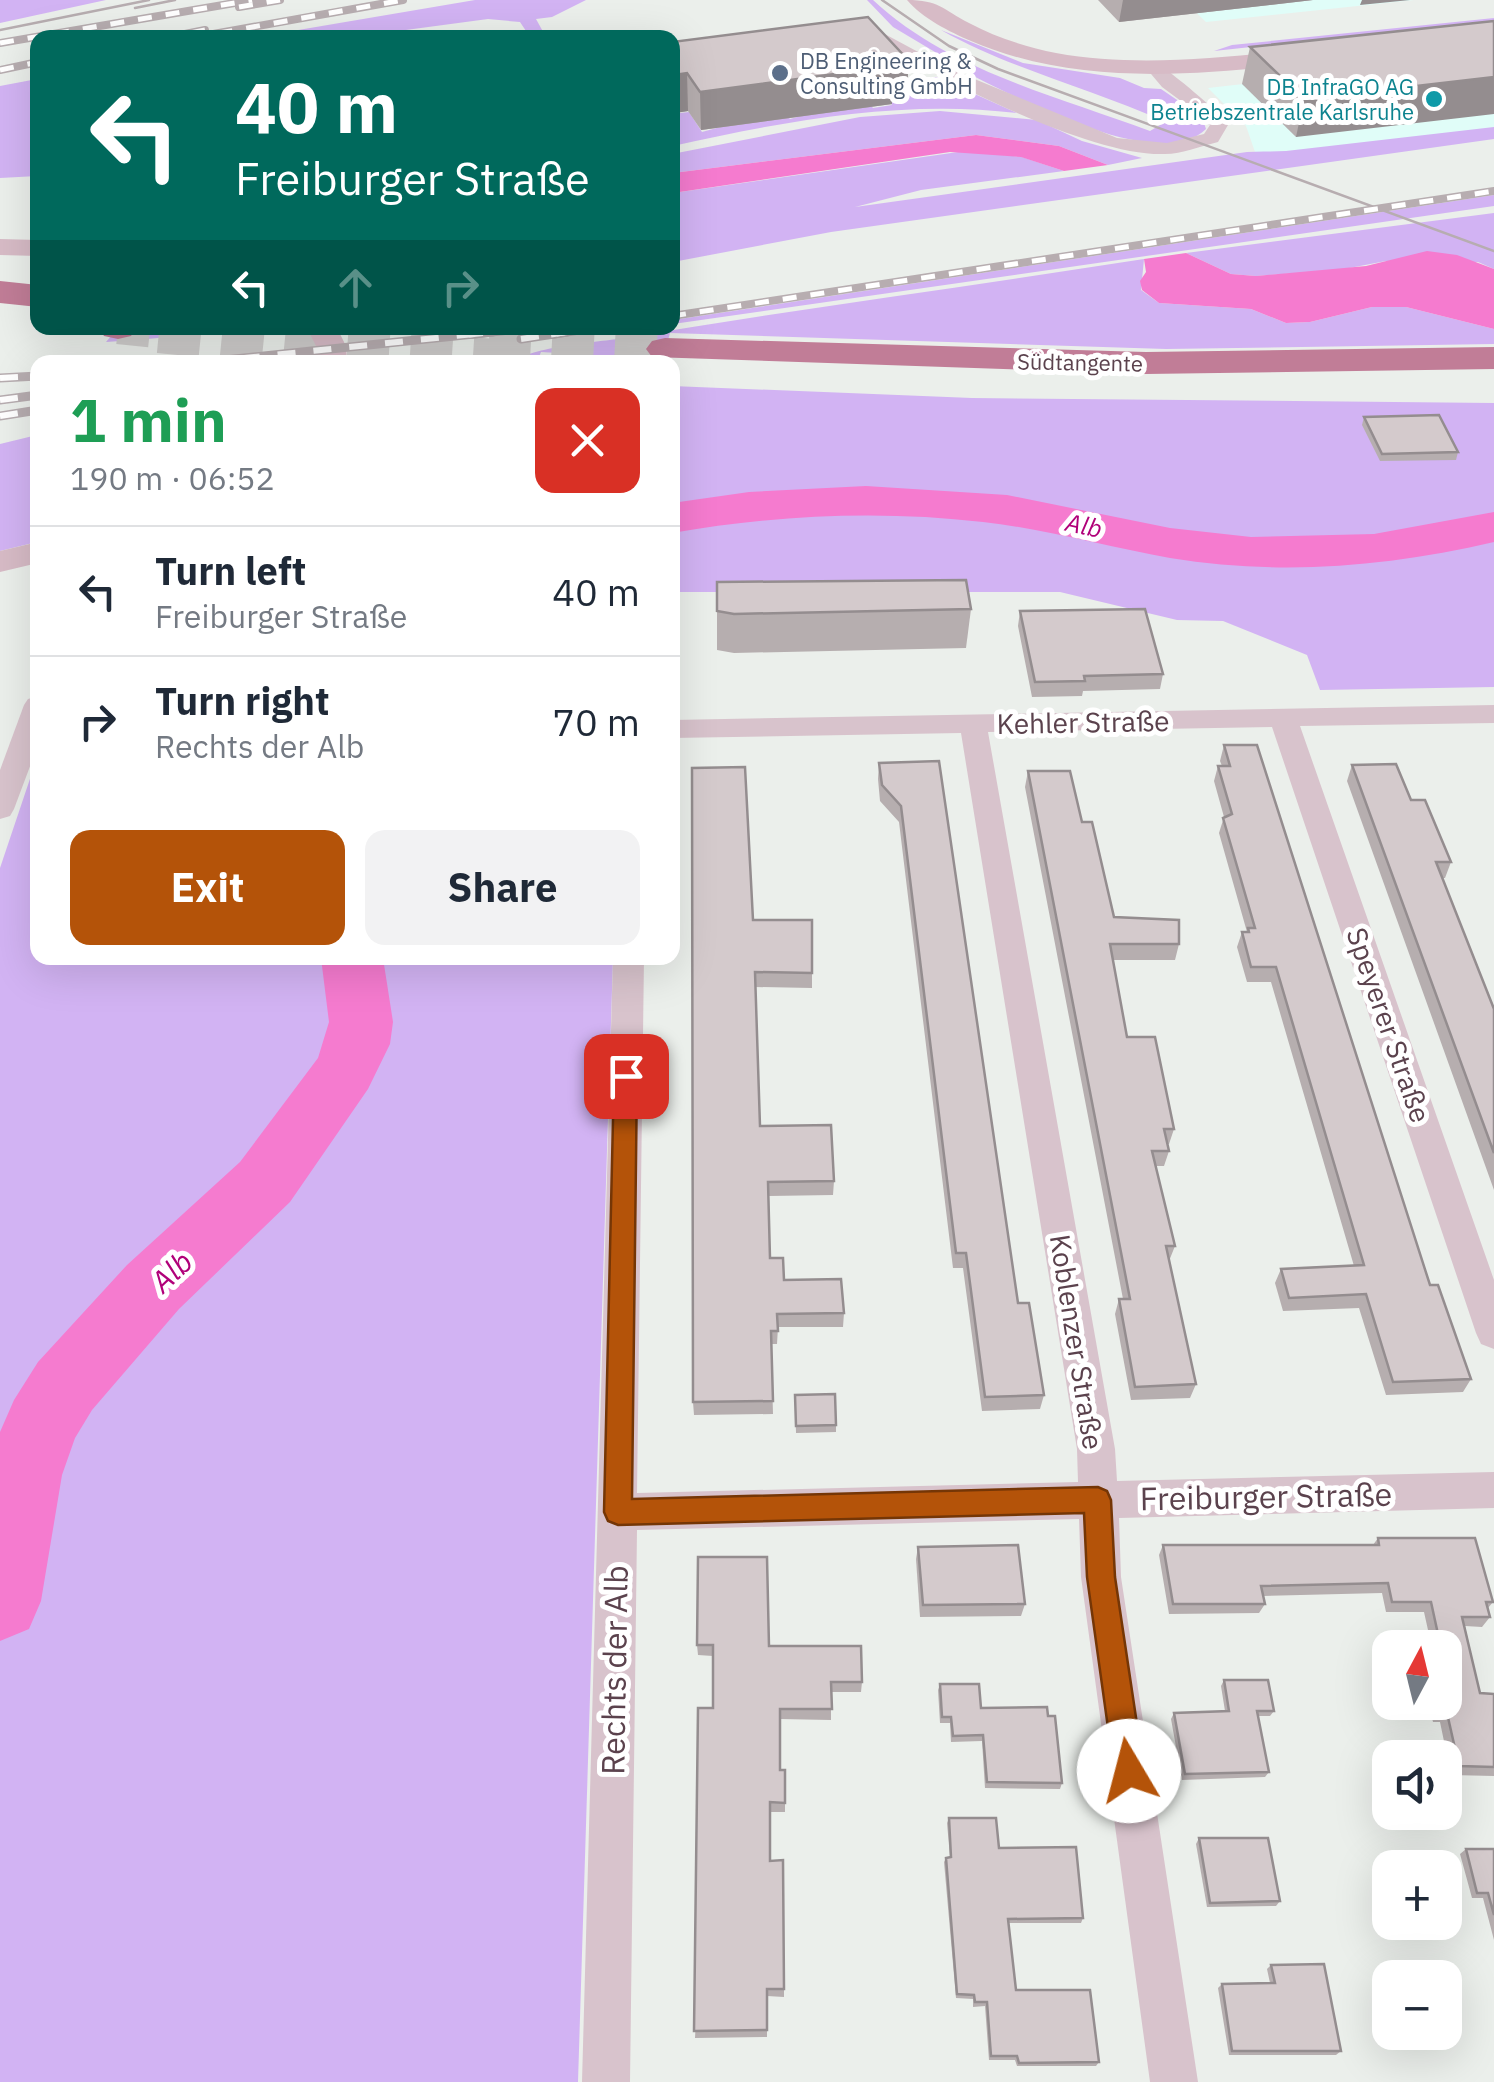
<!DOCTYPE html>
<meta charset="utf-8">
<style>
body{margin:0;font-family:"IBM Plex Sans",sans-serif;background:#f2f2f3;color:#1f2937;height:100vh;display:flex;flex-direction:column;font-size:38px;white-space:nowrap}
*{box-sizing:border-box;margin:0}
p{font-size:32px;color:#747a83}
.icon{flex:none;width:55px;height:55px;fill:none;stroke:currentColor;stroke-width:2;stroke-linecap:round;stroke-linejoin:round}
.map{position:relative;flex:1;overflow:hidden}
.side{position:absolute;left:30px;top:355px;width:650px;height:610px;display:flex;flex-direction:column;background:#fff;border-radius:20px;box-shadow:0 10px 40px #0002}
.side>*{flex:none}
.guide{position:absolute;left:30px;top:30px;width:650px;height:305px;border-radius:20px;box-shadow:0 10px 40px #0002;background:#00695c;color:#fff;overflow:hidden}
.needle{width:65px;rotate:7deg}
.buttons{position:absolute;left:1372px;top:1630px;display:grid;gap:20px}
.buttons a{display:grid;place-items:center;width:90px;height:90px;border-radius:20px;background:#fff;box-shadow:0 10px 40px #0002;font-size:50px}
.pin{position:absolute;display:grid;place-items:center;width:85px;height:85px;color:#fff;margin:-42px;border-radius:20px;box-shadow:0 5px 15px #0006}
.me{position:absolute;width:110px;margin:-55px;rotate:352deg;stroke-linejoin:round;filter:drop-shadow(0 0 8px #0008)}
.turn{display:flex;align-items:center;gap:35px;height:210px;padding:0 40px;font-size:45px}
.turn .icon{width:130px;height:130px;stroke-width:2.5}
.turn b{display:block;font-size:70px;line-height:85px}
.lanes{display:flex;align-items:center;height:95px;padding:0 40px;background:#0003;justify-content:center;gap:50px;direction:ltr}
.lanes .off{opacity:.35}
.round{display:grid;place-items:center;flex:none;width:105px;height:105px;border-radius:20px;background:#f2f2f3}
.summary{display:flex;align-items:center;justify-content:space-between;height:170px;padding:0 40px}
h1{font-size:60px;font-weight:800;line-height:75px;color:#1e9e55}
.button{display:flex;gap:20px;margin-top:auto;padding:20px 40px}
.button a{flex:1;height:115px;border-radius:20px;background:#b45309;color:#fff;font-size:40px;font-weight:800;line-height:115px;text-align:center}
.button a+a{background:#f2f2f3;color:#1f2937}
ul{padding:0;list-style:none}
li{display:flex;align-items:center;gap:30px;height:130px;padding:0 40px;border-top:2px solid #e0e1e3}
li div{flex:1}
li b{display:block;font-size:38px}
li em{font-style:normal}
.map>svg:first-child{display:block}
.commercial{fill:#e0fdf8}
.green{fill:#d2b3f3}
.water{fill:#f57bcf}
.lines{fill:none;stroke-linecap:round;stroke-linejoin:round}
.river{fill:#f57bcf;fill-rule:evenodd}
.highway-tunnel-far1{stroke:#cecccb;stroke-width:32;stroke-dasharray:32 16;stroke-linecap:butt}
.highway-tunnel{stroke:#cecccb;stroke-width:42;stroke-dasharray:42 21;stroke-linecap:butt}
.street{fill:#d8c3cc;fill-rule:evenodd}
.secondary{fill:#d7bbc6;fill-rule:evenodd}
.highway{fill:#c17d97;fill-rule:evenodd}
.tram{stroke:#b7adb0;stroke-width:2.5}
.rail-far1-casing{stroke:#b7adb0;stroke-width:8}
.rail-casing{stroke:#b7adb0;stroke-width:9}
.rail-far1{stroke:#fff;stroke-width:5;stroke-dasharray:14;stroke-linecap:butt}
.rail{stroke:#fff;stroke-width:6;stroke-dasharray:18;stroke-linecap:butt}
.wall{fill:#b6aeaf}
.shaded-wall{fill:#948d8f}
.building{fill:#d4cacc;stroke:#948d8f;stroke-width:2.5}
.route{fill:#b45309;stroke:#753606;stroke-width:2.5}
.service-dot{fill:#5c6f8a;stroke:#fff;stroke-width:4}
.culture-dot{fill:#0f9aa8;stroke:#fff;stroke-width:4}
.labels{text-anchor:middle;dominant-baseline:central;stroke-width:10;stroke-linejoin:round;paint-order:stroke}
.far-service-label{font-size:22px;fill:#4e5e75;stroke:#fff;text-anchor:start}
.far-culture-label{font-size:22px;fill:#0d838f;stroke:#fff;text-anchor:end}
.far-street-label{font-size:22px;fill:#5b424d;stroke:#fff}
.far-water-label{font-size:25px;font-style:italic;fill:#b00079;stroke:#fff}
.street-label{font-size:28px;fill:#5b424d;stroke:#fff}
.water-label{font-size:30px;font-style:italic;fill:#b00079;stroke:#fff}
.near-street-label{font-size:32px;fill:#5b424d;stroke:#fff}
</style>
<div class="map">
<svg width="1494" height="2082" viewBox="0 0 1494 2082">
<rect width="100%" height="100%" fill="#ebefeb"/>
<g class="commercial">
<polygon points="1183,0 1414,0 1206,22"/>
<polygon points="1494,56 1494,133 1285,162 1255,152 1246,126 1208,88"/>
</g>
<g class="green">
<polygon points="0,0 106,0 0,23"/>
<polygon points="475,0 586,0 552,17 536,19 546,37 530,37 520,22 488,19 376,34 377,37 257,37"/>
<path d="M867,0h6c75,70 183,96 277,131l15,-9c-74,-34 -153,-52 -224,-92l82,33 97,15 24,10 17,1 41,28 4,12c-51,50 -213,-45 -267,-70l-4,-7 -42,-25z"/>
<polygon points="1494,18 1494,21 1214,51 1232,45"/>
<path d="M937,77l80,36c-116,-14 -231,8 -344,33l-1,-32 17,-2 13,20 80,-22 8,9 74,-21 9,10 19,-3 -3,-4 17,-3 -13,-15z"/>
<polygon points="37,79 37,176 0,178 0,86"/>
<polygon points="940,111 1037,120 1082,141 1142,158 1108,165 1059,146 976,135 673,173 672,154 860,117"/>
<polygon points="1494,127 1494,139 831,232 673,262 673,193 965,151 1022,157 1064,171 921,190 855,207 1247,152 1286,151"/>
<polygon points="1494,195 1494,206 673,324 673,320"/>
<polygon points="1494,213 1494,269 1478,262 1386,261 1339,270 1256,276 1231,274 1186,253"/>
<path d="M1144,259l-3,31 18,13 92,6 35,14 24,-1 62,-15h34l88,22v15l-328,5 -496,-16 -7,26 -122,-7 -4,10h-23c15,-15 86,-20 110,-24 173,-29 348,-52 520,-79z"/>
<path d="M118,328h155c-56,5 -111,10 -167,14z"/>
<polygon points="672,386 972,398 1494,403 1494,687 1320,690 1307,655 1223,621 1177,620 1060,592 673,592"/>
<polygon points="37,435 37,542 0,551 0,444"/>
<polygon points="37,758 38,958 613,958 578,2082 0,2082 0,868"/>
</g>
<g class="water">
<polygon points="976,135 1059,146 1108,165 1064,171 1021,157 950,152 673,193 673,173"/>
<polygon points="1427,251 1457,255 1494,269 1494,329 1406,307 1372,307 1310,322 1286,323 1251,309 1159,303 1142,290 1140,281 1146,272 1144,259 1186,253 1231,274 1256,276 1366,266"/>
</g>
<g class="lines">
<g class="river">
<path d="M866,486l141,9 163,33 81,9 123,-3 120,-22v30c-107,25 -215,34 -324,16 -63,-11 -124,-29 -187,-36 -104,-12 -208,-7 -311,11v-30l77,-11z"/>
<polygon points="321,958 383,958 393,1022 390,1044 368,1089 290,1202 179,1309 92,1410 75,1438 62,1475 41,1601 29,1629 0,1641 0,1432 14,1400 38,1362 127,1265 240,1162 318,1058 329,1022"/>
</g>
<polyline class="highway-tunnel-far1" points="118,328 184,335"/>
<g class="highway-tunnel">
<polyline points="159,332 327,349 527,362"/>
<polyline points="489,340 665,349"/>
</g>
<g class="street">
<path d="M881,32l67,36 169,70 50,5 37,-9 6,-9 -2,-4 -46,-34 -16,-19 9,-5c11,4 67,51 73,62l-10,17c-17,4 -36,12 -53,12 -74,3 -224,-75 -290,-113v-8z"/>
<polygon points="38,696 38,745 14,809 10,816 0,819 0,770 24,705 28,699"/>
<polygon points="1494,705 1494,723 1300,726 1494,1280 1494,1349 1481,1344 1476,1333 1272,727 988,732 1115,1449 1117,1481 1494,1472 1494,1508 1119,1518 1121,1577 1198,2082 1150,2082 1081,1577 1079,1519 637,1530 630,2082 582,2082 613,958 644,958 637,1493 1078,1482 1077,1449 961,733 672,738 672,720"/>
</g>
<g class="secondary">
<path d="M907,0c32,0 35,9 62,23 26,14 57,24 87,30 83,15 169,4 252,-4l12,7 -12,7c-113,12 -229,24 -337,-22 -21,-9 -49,-23 -64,-41z"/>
<polygon points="0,239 38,240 38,256 0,255"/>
<polygon points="307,328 337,328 346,346 347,362 317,362 316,346"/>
<polygon points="38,542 38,563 0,572 0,551"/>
</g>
<g class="highway">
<polygon points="0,281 38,285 38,307 0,303"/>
<polygon points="99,328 136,328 131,336 118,339 104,336"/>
<polygon points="665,338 1146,352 1494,347 1494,369 1146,374 652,357 646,349 652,341"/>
</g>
<g class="tram">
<polyline points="882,0 949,46 998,69 1494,251"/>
<polyline points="135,8 175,0"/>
<polyline points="0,30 149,0"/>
</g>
<defs>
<g id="rail-far1">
<polyline points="239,7 280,0"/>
<polyline points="165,38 205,30"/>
<polyline points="191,38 403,0"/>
<polyline points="0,43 252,0"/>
<polyline points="0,70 38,62"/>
<polyline points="672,316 1494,191"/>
<polyline points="469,335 532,328"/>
<polyline points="551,335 595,328"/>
</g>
<g id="rail">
<polyline points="521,339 567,332"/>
<polyline points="206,362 493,332"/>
<polyline points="0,378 38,376"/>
<polyline points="0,400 38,395"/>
<polyline points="0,416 38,410"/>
</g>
</defs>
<use href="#rail-far1" class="rail-far1-casing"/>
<use href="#rail" class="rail-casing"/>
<use href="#rail-far1" class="rail-far1"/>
<use href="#rail" class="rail"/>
</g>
<g class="wall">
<polygon points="1098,0 1313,0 1119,22"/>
<polygon points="1494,21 1296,137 1242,84 1250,47"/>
<polygon points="672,42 909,61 906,98 892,101 892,104 701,130 688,111 675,113 672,109"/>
<polygon points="1364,417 1458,452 1456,460 1380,461 1362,425"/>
<polygon points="717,582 971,609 966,648 734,653 717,650"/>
<polygon points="1020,611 1163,674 1160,689 1083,691 1082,696 1032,697 1018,626"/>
<polygon points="1224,745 1430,1285 1471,1379 1463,1392 1386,1395 1359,1308 1283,1311 1275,1283 1281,1269 1354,1266 1271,982 1247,982 1237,947 1242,932 1247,932 1219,833 1224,817 1214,781 1218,766 1222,766 1220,761"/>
<polygon points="939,761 1018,1303 1044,1395 1040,1409 982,1411 963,1268 953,1268 899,822 880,801 878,779 879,763"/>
<polygon points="1352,765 1411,800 1451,862 1445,878 1442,878 1494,1009 1494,1190 1347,781"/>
<polygon points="1028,771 1114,917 1179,944 1175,960 1113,960 1127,1037 1174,1129 1169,1144 1167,1144 1169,1151 1164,1166 1156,1166 1175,1246 1169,1261 1196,1384 1190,1398 1131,1400 1115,1314 1119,1299 1123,1299 1025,787"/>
<polygon points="753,920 812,973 812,988 755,987 760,1126 834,1181 833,1195 769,1196 770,1258 784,1280 844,1313 843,1327 778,1327 777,1344 771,1344 773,1414 694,1415 693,1402"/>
<polygon points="795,1395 836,1425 836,1432 796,1433"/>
<polygon points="1378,1538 1493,1602 1488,1608 1490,1617 1482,1627 1465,1626 1480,1693 1494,1694 1494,1776 1451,1775 1440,1722 1433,1722 1428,1702 1445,1702 1445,1648 1432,1648 1424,1612 1386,1612 1382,1593 1263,1596 1265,1604 1259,1613 1169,1614 1159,1555 1163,1545 1373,1545"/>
<polygon points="918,1547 1025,1604 1021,1616 920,1617 916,1559"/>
<polygon points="697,1645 769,1646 862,1682 861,1692 831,1692 831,1720 780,1719 780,1770 785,1770 785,1812 770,1812 770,1861 784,1989 784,1997 767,1996 767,2037 695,2038 713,1708 713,1656 698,1655"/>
<polygon points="1224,1680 1274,1711 1270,1716 1258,1716 1269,1772 1265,1777 1182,1780 1171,1719 1174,1713 1225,1711 1221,1686"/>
<polygon points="940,1684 981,1708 1048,1716 1062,1783 1060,1789 985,1788 982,1741 951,1742 950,1723 940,1723 938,1690"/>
<polygon points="949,1818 999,1848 1083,1918 1081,1923 1009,1923 1016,1990 1099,2062 1096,2066 1017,2066 1015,2060 989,2060 985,2006 973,2007 973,1999 956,1998 944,1862 946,1858 950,1857 947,1823"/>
<polygon points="1199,1838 1280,1901 1276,1906 1207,1907 1196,1844"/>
<polygon points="1466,1849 1494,1849 1494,1940 1483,1898 1472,1898 1460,1854"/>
<polygon points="1271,1965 1341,2051 1336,2055 1229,2055 1218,1988 1222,1984 1270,1983 1267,1969"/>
</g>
<g class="shaded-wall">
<polygon points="1123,0 1313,0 1119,22"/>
<polygon points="1362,0 1410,0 1360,5"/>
<polygon points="909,61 906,98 892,101 892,104 701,130 700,92"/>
<polygon points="687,73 688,111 675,113 674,75"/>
<polygon points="1494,77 1494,114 1296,137 1304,99"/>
</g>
<g class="building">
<polygon points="868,17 909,61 891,63 894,66 700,92 687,73 674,75 672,73 672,42"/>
<polygon points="1494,21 1494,77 1304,99 1250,47"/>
<polygon points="1439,415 1458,452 1382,454 1364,417"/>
<polygon points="966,580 971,609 734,614 717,611 717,582"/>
<polygon points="1145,609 1163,674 1084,676 1085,681 1035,682 1020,611"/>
<polygon points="1224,745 1257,745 1430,1285 1438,1285 1471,1379 1393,1382 1366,1294 1289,1298 1281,1269 1364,1265 1276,967 1251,967 1242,932 1249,932 1248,928 1255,928 1223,818 1232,814 1218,766 1230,766"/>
<polygon points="939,761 1018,1303 1029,1303 1044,1395 985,1397 966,1253 956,1253 901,806 882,785 879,763"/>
<polygon points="1396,764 1411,800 1425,800 1451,862 1436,862 1494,1009 1494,1153 1352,765"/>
<polygon points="745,767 753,920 812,920 812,973 755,972 760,1126 831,1125 834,1181 768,1182 770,1258 783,1258 784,1280 841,1279 844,1313 777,1314 778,1331 771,1331 773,1401 693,1402 692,768"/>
<polygon points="1028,771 1070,771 1082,822 1092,822 1114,917 1179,920 1179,944 1110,944 1127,1037 1155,1037 1174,1129 1164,1129 1169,1151 1152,1151 1175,1246 1166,1246 1196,1384 1135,1387 1119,1299 1130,1299"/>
<polygon points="835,1394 836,1425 796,1426 795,1395"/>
<polygon points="1378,1538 1475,1538 1493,1602 1486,1602 1490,1617 1462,1617 1480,1693 1494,1694 1494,1767 1459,1766 1447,1713 1440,1713 1438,1702 1445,1702 1445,1671 1447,1671 1445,1648 1441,1648 1431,1602 1392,1602 1388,1583 1261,1586 1265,1604 1173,1604 1163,1545 1379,1545"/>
<polygon points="1018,1545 1025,1604 923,1605 918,1547"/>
<polygon points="698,1557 767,1557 769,1646 861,1646 862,1682 831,1682 832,1709 780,1709 780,1770 785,1770 785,1803 770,1802 770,1861 783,1860 784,1989 767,1989 767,2030 694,2031 698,1708 713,1708 713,1645 697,1645"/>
<polygon points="1224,1680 1268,1680 1274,1711 1257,1711 1269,1772 1185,1774 1174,1713 1229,1711"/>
<polygon points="940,1684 979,1684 981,1708 1047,1707 1048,1716 1055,1716 1062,1783 987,1782 983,1735 953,1736 951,1717 942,1717"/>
<polygon points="949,1818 996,1818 999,1848 1076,1847 1083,1918 1008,1919 1016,1990 1090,1990 1099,2062 1019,2063 1017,2056 991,2056 987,2002 975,2002 974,1995 957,1994 946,1858 951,1857"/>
<polygon points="1199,1838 1268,1838 1280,1901 1210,1903"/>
<polygon points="1466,1849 1494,1849 1494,1915 1488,1893 1477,1893"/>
<polygon points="1324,1964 1341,2051 1232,2051 1222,1984 1275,1983 1271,1965"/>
</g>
<polygon class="route" points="626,1067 637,1076 632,1499 1098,1487 1107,1491 1111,1500 1115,1577 1144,1771 1140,1782 1129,1787 1118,1782 1114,1771 1087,1577 1084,1513 618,1525 608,1521 604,1512 614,1076"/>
<circle class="service-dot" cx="780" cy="73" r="10"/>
<circle class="culture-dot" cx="1434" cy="99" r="10"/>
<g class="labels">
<g class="far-service-label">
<text x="800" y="60">DB Engineering &amp;<tspan x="800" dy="25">Consulting GmbH</tspan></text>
</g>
<g class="far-culture-label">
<text x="1414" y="86">DB InfraGO AG<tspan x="1414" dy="25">Betriebszentrale Karlsruhe</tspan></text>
</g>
<g class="far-street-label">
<text transform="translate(1080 362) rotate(1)">Südtangente</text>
</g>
<g class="far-water-label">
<text transform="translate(1084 525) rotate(12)">Alb</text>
</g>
<g class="street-label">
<text transform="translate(1083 722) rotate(-1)">Kehler Straße</text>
<text transform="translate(1389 1025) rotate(71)">Speyerer Straße</text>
<text transform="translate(1077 1342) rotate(81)">Koblenzer Straße</text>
</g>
<g class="water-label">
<text transform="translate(171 1271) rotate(-44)">Alb</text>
</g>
<g class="near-street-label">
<text transform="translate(1266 1496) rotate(-1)">Freiburger Straße</text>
<text transform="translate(614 1670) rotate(-89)">Rechts der Alb</text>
</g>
</g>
</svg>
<div class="buttons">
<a><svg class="needle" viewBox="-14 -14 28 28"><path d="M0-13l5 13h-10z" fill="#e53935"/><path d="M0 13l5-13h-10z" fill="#747a83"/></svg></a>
<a><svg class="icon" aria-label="sound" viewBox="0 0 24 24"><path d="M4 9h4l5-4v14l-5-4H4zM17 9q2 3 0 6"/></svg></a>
<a>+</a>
<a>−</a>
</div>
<div class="pin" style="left:626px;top:1076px;background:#d93025"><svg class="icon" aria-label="arrive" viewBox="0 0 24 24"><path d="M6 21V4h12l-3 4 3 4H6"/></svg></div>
<svg class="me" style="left:1129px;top:1771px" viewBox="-20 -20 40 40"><circle r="19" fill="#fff"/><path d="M0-13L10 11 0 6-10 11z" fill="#b45309"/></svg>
<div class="guide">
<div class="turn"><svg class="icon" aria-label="left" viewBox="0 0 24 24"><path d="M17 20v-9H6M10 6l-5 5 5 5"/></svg><div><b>40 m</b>Freiburger Straße</div></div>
<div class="lanes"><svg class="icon" aria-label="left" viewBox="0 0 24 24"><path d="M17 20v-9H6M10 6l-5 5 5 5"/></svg><svg class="icon off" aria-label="ahead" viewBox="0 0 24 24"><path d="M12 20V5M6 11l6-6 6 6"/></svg><svg class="icon off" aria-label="right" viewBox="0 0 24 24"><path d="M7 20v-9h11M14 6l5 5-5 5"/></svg></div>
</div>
<section class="side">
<div class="summary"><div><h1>1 min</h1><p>190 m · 06:52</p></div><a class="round" style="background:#d93025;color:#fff"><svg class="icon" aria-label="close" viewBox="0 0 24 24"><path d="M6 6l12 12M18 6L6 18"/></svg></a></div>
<ul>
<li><svg class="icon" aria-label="left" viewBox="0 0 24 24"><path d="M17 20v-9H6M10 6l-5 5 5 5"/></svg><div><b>Turn left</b><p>Freiburger Straße</p></div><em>40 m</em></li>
<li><svg class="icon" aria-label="right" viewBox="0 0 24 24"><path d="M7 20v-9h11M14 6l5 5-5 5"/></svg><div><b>Turn right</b><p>Rechts der Alb</p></div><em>70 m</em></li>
</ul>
<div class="button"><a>Exit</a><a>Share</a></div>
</section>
</div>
